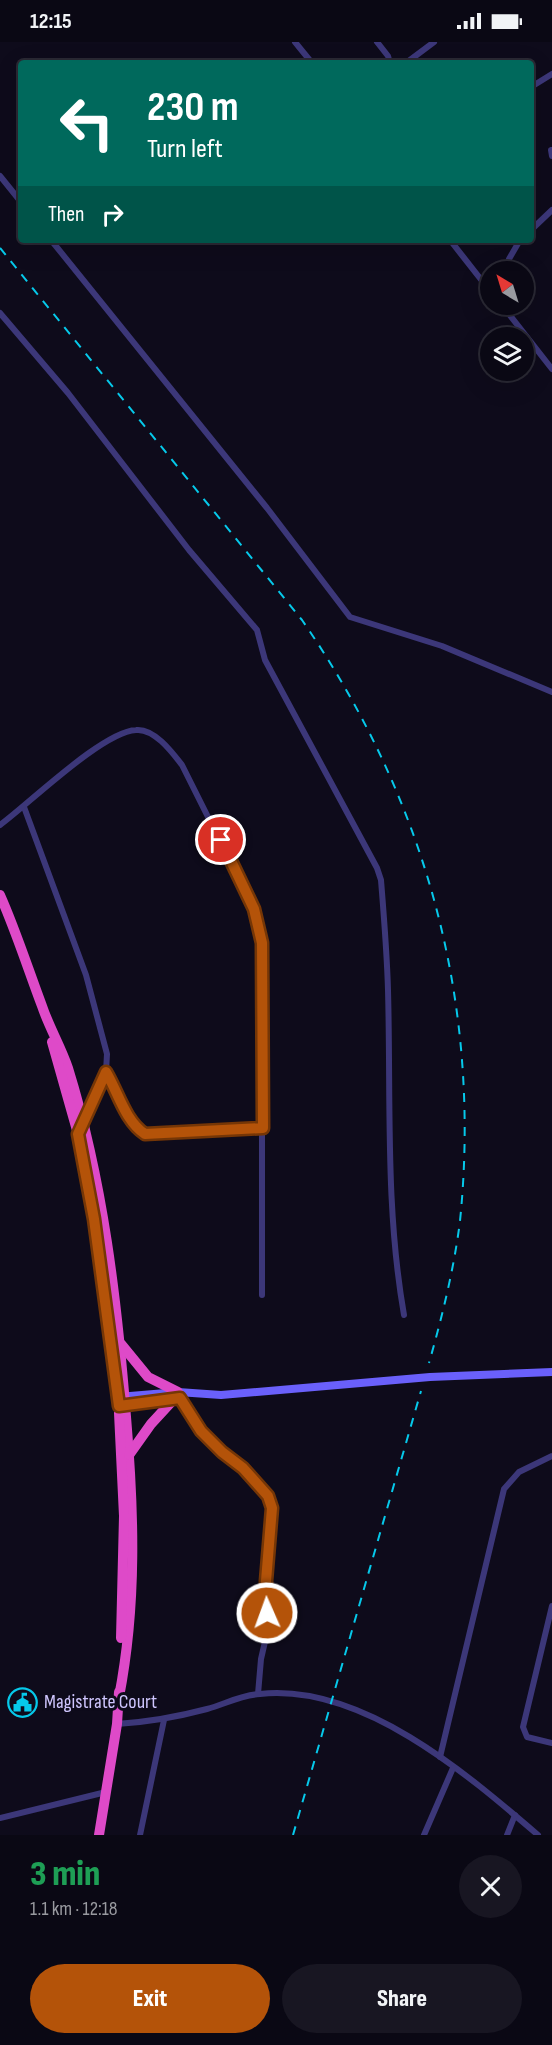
<!DOCTYPE html>
<meta charset="utf-8">
<style>
body{margin:0;font-family:"Sofia Sans Condensed",sans-serif;background:#181622;color:#f1f3f6;height:100vh;display:flex;flex-direction:column;font-size:22px;white-space:nowrap}
*{box-sizing:border-box;margin:0}
p{font-size:20px;color:#999aa0}
.icon{flex:none;width:33px;height:33px;fill:none;stroke:currentColor;stroke-width:2;stroke-linecap:round;stroke-linejoin:round}
.map{position:relative;height:1793px;overflow:hidden}
.drawer{display:flex;flex-direction:column;background:#0a0814;flex:1}
.drawer>*{flex:none}
.banner{position:absolute;left:18px;top:18px;width:516px;height:183px;border-radius:6px;box-shadow:0 6px 24px #0002,0 0 0 2px #2a2934;background:#00695c;color:#fff;overflow:hidden}
.needle{width:39px;rotate:322deg}
.buttons{position:absolute;left:480px;top:219px;display:grid;gap:12px}
.buttons a{display:grid;place-items:center;width:54px;height:54px;border-radius:50%;background:#0a0814;box-shadow:0 6px 24px #0002,0 0 0 2px #2a2934;font-size:30px}
.pin{position:absolute;display:grid;place-items:center;width:51px;height:51px;color:#fff;margin:-26px;border:3px solid #fff;border-radius:50%;box-shadow:0 2px 6px #0007}
.me{position:absolute;width:66px;margin:-33px;rotate:358deg;stroke-linejoin:round;filter:drop-shadow(0 0 4px #0008)}
.turn{display:flex;align-items:center;gap:21px;height:126px;padding:0 30px;font-size:27px}
.turn .icon{width:78px;height:78px;stroke-width:2.5}
.turn b{display:block;font-size:42px;line-height:51px}
.then{display:flex;align-items:center;height:57px;padding:0 30px;background:#0003;gap:12px;font-size:22px}
.round{display:grid;place-items:center;flex:none;width:63px;height:63px;border-radius:32px;background:#181622}
.summary{display:flex;align-items:center;justify-content:space-between;height:102px;padding:0 30px}
h1{font-size:36px;font-weight:800;line-height:45px;color:#1e9e55}
.primary-button{display:flex;gap:12px;margin-top:auto;padding:12px 30px}
.primary-button a{flex:1;height:69px;border-radius:36px;background:#b45309;color:#fff;font-size:24px;font-weight:800;line-height:69px;text-align:center}
.primary-button a+a{background:#181622;color:#f1f3f6}
.status{display:flex;justify-content:space-between;align-items:center;height:42px;padding:0 30px;background:#0a0814;direction:ltr}
.status svg{height:16px;fill:currentColor}
.map>svg:first-child{display:block}
.lines{fill:none;stroke-linecap:round;stroke-linejoin:round}
.minor{stroke:#3c3779;stroke-width:6}
.secondary{stroke:#6a60fb;stroke-width:8}
.trunk{stroke:#de4ac8;stroke-width:10}
.rail{stroke:#06c9ea;stroke-width:2;stroke-dasharray:9 8;stroke-linecap:butt}
.route-casing{stroke:#753606;stroke-width:15}
.route{stroke:#b45309;stroke-width:10}
.labels{text-anchor:middle;dominant-baseline:central;stroke-width:6;stroke-linejoin:round;paint-order:stroke}
.poi-label{font-size:20px;fill:#cfc6fe;stroke:#0e0b1b;text-anchor:start}
</style>
<div class="status"><b>12:15</b><svg viewBox="0 0 49 12"><path d="M0 12V9h3v3zM5 12V6h3v6zM10 12V3h3v9zM15 12V0h3v12zM26 1h20v11H26zM47 4h2v5h-2z"/></svg></div>
<div class="map">
<svg width="552" height="1793" viewBox="0 0 552 1793">
<rect width="100%" height="100%" fill="#0e0b1b"/>
<g class="lines">
<g class="minor">
<polyline points="295,0 312,21"/>
<polyline points="377,0 388,14 390,21"/>
<polyline points="406,21 434,0"/>
<polyline points="531,45 552,32"/>
<polyline points="551,108 552,114"/>
<polyline points="0,134 21,160"/>
<polyline points="531,188 552,168"/>
<polyline points="51,198 267,466 350,575 442,604 552,650"/>
<polyline points="450,198 490,249"/>
<polyline points="506,230 509,217 520,198"/>
<polyline points="501,262 552,327"/>
<path d="M0,271l68,80 121,157 68,80 8,30 112,208 4,12c3,37 6,73 7,110 3,110 -3,216 16,325"/>
<polyline points="24,765 86,933 107,1012 106,1030 85,1079"/>
<path d="M0,783c30,-22 102,-93 136,-95 18,-2 36,22 46,35l72,144 8,34v352"/>
<path d="M106,1030c12,20 19,49 39,62l118,-6"/>
<polyline points="180,1356 201,1389 256,1439 268,1454 272,1466 266,1539 267,1591 261,1617 258,1652"/>
<polyline points="552,1564 523,1685 527,1695 552,1701"/>
<path d="M117,1682c31,-2 60,-7 90,-15 18,-5 34,-14 53,-15 101,-11 206,79 278,141"/>
<polyline points="440,1715 504,1447 519,1430 552,1414"/>
<polyline points="0,1776 106,1750"/>
<polyline points="140,1793 164,1678"/>
<polyline points="424,1793 453,1726"/>
<polyline points="507,1793 515,1773"/>
</g>
<g class="secondary">
<polyline points="118,1355 178,1350 221,1353 430,1335 552,1330"/>
<polyline points="119,1364 177,1356"/>
</g>
<g class="trunk">
<path d="M0,853c16,36 28,74 42,111 7,21 19,41 26,62 35,113 49,232 58,349 8,94 11,187 -7,280"/>
<polyline points="52,1000 78,1092 94,1177 115,1326"/>
<polyline points="121,1302 148,1335 178,1350"/>
<polyline points="119,1371 124,1474 121,1596"/>
<polyline points="129,1413 151,1382 174,1357"/>
<polyline points="99,1793 117,1682 119,1650"/>
</g>
<g class="rail">
<path d="M0,206l302,372c124,179 180,384 158,601 -6,48 -18,96 -31,142"/>
<polyline points="293,1793 421,1349"/>
</g>
</g>
<g class="lines">
<defs>
<path id="route" d="M221,798l33,69 8,34 1,185 -118,6c-20,-13 -27,-42 -39,-62l-28,62 16,85 25,187 61,-8 21,33 21,21 21,16 25,28 4,12 -6,73 1,32"/>
</defs>
<use href="#route" class="route-casing"/>
<use href="#route" class="route"/>
</g>
<defs>
<symbol id="civic-ring" viewBox="-11 -11 22 22"><circle r="9.5" fill="#0e0b1b" stroke="#06c9ea" stroke-width="1.5"/><path d="M-.6-6.5H3V-4.5H.6V-3L4-1V1h2V6H-6V1h2V-1L-.6-3ZM-1.2 2.5V6h2.4V2.5Z" fill="#06c9ea"/></symbol>
</defs>
<g fill-rule="evenodd">
<use href="#civic-ring" x="6" y="1644" width="33" height="33"/>
</g>
<g class="labels">
<g class="poi-label">
<text x="44" y="1660">Magistrate Court</text>
</g>
</g>
</svg>
<div class="buttons">
<a><svg class="needle" viewBox="-14 -14 28 28"><path d="M0-13l5 13h-10z" fill="#e53935"/><path d="M0 13l5-13h-10z" fill="#999aa0"/></svg></a>
<a><svg class="icon" aria-label="layers" viewBox="0 0 24 24"><path d="M12 4l9 5-9 5-9-5zM3 14l9 5 9-5"/></svg></a>
</div>
<div class="pin" style="left:221px;top:798px;background:#d93025"><svg class="icon" aria-label="arrive" viewBox="0 0 24 24"><path d="M6 21V4h12l-3 4 3 4H6"/></svg></div>
<svg class="me" style="left:267px;top:1571px" viewBox="-20 -20 40 40"><circle r="17" fill="#b45309" stroke="#fff" stroke-width="3"/><path d="M0-11L8 9 0 5-8 9z" fill="#fff"/></svg>
<div class="banner">
<div class="turn"><svg class="icon" aria-label="left" viewBox="0 0 24 24"><path d="M17 20v-9H6M10 6l-5 5 5 5"/></svg><div><b>230 m</b>Turn left</div></div>
<div class="then">Then<svg class="icon" aria-label="right" viewBox="0 0 24 24"><path d="M7 20v-9h11M14 6l5 5-5 5"/></svg></div>
</div>
</div>
<section class="drawer">
<div class="summary"><div><h1>3 min</h1><p>1.1 km · 12:18</p></div><a class="round"><svg class="icon" aria-label="close" viewBox="0 0 24 24"><path d="M6 6l12 12M18 6L6 18"/></svg></a></div>
<div class="primary-button"><a>Exit</a><a>Share</a></div>
</section>
